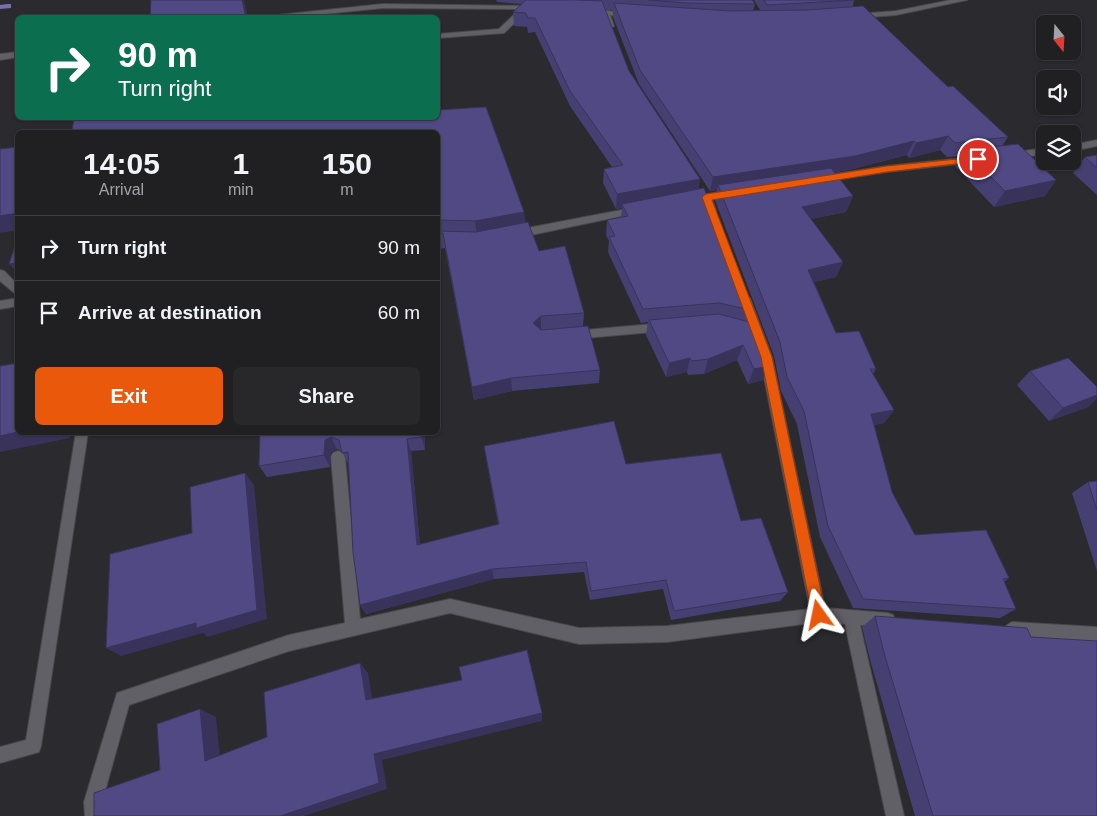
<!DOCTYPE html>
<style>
body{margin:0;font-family:Helvetica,sans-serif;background:#28282b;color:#f1f3f6;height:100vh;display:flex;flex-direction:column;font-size:19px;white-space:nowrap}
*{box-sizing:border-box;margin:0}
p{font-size:16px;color:#a2a3a6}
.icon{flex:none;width:28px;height:28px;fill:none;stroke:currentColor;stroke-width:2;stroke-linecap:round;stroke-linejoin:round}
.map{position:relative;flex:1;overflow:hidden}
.drawer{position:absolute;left:15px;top:130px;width:425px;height:305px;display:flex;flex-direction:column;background:#202023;border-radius:8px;box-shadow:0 1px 4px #0004,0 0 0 1px #3d3e41}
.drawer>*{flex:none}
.hud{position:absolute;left:15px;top:15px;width:425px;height:105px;border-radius:8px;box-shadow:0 1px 4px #0004,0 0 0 1px #3d3e41;background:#0b6e4f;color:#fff;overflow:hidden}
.needle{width:32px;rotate:162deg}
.buttons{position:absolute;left:1036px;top:15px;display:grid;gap:10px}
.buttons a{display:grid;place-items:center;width:45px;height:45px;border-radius:8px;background:#202023;box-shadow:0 1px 4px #0004,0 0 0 1px #3d3e41;font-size:25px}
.pin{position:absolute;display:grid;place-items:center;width:42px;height:42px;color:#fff;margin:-21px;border:2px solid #fff;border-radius:50%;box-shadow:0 1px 5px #0007}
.me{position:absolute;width:55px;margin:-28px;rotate:348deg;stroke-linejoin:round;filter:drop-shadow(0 0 4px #0008)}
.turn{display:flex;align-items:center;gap:18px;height:105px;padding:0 20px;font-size:22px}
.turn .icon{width:65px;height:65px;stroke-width:2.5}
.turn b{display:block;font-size:35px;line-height:42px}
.eta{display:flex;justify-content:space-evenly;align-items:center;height:85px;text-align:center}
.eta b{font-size:30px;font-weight:700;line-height:35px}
.button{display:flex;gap:10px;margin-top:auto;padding:10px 20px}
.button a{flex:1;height:58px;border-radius:8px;background:#ea580c;color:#fff;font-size:20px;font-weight:700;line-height:58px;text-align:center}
.button a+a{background:#28282b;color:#f1f3f6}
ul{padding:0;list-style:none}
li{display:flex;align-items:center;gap:15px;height:65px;padding:0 20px;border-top:1px solid #3d3e41}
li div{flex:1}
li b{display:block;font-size:19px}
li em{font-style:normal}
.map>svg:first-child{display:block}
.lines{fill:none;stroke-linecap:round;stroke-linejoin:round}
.stream{fill:#7770ad;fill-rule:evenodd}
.minor-casing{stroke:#48484c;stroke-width:2}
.minor{fill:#606066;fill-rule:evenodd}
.wall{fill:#463f71}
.shaded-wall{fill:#39335c}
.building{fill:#514983;stroke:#39335c}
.route{fill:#ea580c;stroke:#983908}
</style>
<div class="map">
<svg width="1097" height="816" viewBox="0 0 1097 816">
<rect width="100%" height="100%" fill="#2a2a2f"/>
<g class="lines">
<polygon class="stream" points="8,4 11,4 11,8 0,9 0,5"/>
<defs>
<g id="minor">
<polygon points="951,0 967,0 896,15 857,18 853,16 857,14 896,11"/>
<polygon points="383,4 535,6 539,8 535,10 528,10 504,33 438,38 438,34 499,29 520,9 383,8 285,18 250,18"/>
<polygon points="602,10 630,14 634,16 630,18 610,15 614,26 610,28 606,26"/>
<polygon points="18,52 18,57 0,60 0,54"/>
<polygon points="1097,140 1097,146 1072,151 1072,145"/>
<polygon points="1045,148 1045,154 1011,159 1006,156 1011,153"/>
<polygon points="973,157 978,160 976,162 887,172 822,182 817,179 822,176 887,166"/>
<polygon points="731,190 735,191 735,195 712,199 716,211 711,214 707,213 701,197 702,195"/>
<polygon points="637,207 641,208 641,212 517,238 512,234 517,230"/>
<polygon points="0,270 4,271 18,285 18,296 0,281"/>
<polygon points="744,294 750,298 772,357 825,608 888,613 893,615 895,620 893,625 888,627 860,625 904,816 886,816 845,624 819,622 667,642 579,644 450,613 289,651 129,705 102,802 103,816 85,816 84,802 117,693 289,635 345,623 331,457 333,453 338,451 343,453 345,457 360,619 450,599 579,628 667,626 810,609 760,357 738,298"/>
<polygon points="18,298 18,306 0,309 0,301"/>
<polygon points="664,323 670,327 664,331 574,339 568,335 574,331"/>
<polygon points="76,432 88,432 41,746 39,752 0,763 0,747 26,740"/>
<polygon points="1012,622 1097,627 1097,643 1012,638 1007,635 1004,630 1007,625"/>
</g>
</defs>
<use href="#minor" class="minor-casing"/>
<use href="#minor" class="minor"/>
</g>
<g class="wall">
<polygon points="496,0 752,0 755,4 753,11 760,10 754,0 854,0 853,6 1008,137 1002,146 1056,180 1045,196 994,207 955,166 961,156 947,157 940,150 909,158 907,155 849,170 835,172 853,196 846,212 811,219 843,262 836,277 814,282 836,333 876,369 873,374 894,410 884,423 874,425 892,492 915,535 1009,578 1004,582 1016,609 1000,618 853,608 820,537 797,424 781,391 774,356 715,200 717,190 710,191 639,84 613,17 613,10 605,10 629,71 700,179 698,190 751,310 747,321 763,380 748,384 737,360 704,374 688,375 687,372 666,377 646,335 648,322 641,323 608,252 609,241 606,235 607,220 621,217 622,208 616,209 603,183 604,169 612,167 570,106 535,32 528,33 527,27 514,26 513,12 522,4 497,2"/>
<polygon points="486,107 524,212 525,223 528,222 539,251 565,246 584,313 583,327 588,326 600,370 599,383 512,391 474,400 445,248 438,249 438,132 72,132 74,118 302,118 301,119 304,119 305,118 438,118 438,110"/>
<polygon points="1097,155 1097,195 1073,173 1085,157"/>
<polygon points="1030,371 1097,387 1097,398 1088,407 1049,421 1017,385"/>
<polygon points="260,432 425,432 425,450 411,451 420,545 498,524 484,446 626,464 741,521 788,592 780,601 671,620 663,589 590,600 584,572 494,579 366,614 360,605 348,464 342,451 337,449 331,452 330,467 267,477 259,466"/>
<polygon points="1097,481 1097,571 1072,493 1088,482"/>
<polygon points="875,616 1031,637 1097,816 915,816 871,663 862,627"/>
</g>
<g class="shaded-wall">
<polygon points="242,0 244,0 248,18 246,18"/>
<polygon points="948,136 940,150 909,158 916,143"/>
<polygon points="914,141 907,155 849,170 720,189 718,185 717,190 710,191 713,177"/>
<polygon points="700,179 697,194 622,204 622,208 616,209 617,194"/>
<polygon points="1056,180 1045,196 994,207 1005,191"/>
<polygon points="853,196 846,212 796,222 802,207"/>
<polygon points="524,212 525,226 477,235 475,221"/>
<polygon points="18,213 18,230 0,233 0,216"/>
<polygon points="843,262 836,277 802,285 808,270"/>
<polygon points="18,263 18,274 9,264"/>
<polygon points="541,316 541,330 533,323"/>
<polygon points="743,345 737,360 704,374 708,359"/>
<polygon points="690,358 687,372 666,377 669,363"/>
<polygon points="769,366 763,380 748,384 754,369"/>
<polygon points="511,378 512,391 474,400 472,387"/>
<polygon points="1097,395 1097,398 1088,407 1049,421 1063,408"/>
<polygon points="894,410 884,423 862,427 871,414"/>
<polygon points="18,432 71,432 70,438 0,452 0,436"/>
<polygon points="421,432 425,432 425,450 421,437"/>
<polygon points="331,437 337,449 331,452 330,467 324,455 325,440"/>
<polygon points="407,439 411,451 421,556 417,545"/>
<polygon points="245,473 254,485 267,619 208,637 203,633 121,656 106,648"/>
<polygon points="492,569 494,579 366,614 360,605"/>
<polygon points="360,663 368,673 374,709 366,700"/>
<polygon points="200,709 216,717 221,767 205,761"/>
<polygon points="542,713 542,721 382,760 387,789 304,816 280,816 374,754"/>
</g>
<g class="building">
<polygon points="151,0 242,0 246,18 150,18"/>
<polygon points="526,0 574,0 602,1 629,71 700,179 617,194 604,169 623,165 570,91 535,18 528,18 526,13 513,12"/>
<polygon points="648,0 752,0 755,4 687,3"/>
<polygon points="764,0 855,0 767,5"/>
<polygon points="614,3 729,11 808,10 863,6 948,87 953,86 1008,137 955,143 948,136 916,143 914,141 855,156 713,177 640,70"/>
<polygon points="486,107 524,212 475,221 438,220 438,132 72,132 74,118 293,118 304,119 305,118 438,118 438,110"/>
<polygon points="1018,144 1056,180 1005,191 964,150"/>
<polygon points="18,147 18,213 0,216 0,149"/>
<polygon points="1097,155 1097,168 1085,157"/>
<polygon points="831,168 853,196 802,207 843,262 808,270 836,333 859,331 876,369 870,369 894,410 871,414 892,492 915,535 986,530 1009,578 1003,579 1016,609 863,599 828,526 804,411 787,377 780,342 718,185"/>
<polygon points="704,188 751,310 719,303 643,309 609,237 615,236 607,220 628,216 622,204"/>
<polygon points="528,222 539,251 565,246 584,313 541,316 533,323 541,330 588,326 600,370 511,378 472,387 443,233 438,234 438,231 476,232"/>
<polygon points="18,236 18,263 9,264"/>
<polygon points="719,314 757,324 769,366 754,369 743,345 708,359 692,361 690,358 669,363 649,320"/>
<polygon points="1068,358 1097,387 1097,395 1063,408 1030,371"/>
<polygon points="18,363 18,432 0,436 0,366"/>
<polygon points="614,421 626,464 721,453 741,521 761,518 788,592 674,611 666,580 591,591 586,562 492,569 360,605 353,552 348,452 342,453 339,440 331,437 325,440 324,455 259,466 260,432 421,432 421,437 407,439 417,545 499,524 484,446"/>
<polygon points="245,473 257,610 196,628 196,623 106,648 110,554 192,533 190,487"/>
<polygon points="1097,481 1097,510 1088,482"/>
<polygon points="875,616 1027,628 1031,637 1097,641 1097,816 933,816 884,653"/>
<polygon points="527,650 542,713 374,754 379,783 280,816 94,816 94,793 160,770 157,724 200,709 205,761 267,737 264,692 360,663 366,700 462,680 459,667"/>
</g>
<polygon class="route" points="978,157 981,157 981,161 887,172 712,200 772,357 826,615 824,620 819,622 814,620 812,615 761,357 702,197 706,194 887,166"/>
</svg>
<div class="buttons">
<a><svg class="needle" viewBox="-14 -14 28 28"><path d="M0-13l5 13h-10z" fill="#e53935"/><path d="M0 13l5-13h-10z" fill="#a2a3a6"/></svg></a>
<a><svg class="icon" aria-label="sound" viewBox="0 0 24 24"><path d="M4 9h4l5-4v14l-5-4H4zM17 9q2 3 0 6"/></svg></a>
<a><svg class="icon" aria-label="layers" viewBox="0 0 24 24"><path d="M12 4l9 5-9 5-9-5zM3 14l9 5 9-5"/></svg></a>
</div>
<div class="pin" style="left:978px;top:159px;background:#d93025"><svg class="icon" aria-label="arrive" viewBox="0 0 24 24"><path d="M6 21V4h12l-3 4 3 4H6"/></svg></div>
<svg class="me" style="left:819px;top:615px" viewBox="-20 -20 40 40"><path d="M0-17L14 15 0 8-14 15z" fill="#ea580c" stroke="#fff" stroke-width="4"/></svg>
<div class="hud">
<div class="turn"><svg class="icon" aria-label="right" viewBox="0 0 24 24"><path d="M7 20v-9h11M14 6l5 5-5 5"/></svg><div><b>90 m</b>Turn right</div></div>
</div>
<section class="drawer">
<div class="eta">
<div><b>14:05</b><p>Arrival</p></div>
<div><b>1</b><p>min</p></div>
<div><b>150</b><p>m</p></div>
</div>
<ul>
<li><svg class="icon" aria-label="right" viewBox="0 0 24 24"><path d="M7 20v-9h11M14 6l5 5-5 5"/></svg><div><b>Turn right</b></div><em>90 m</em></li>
<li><svg class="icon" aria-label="arrive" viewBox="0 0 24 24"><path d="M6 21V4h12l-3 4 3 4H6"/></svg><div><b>Arrive at destination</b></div><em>60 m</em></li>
</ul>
<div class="button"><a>Exit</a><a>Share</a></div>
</section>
</div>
